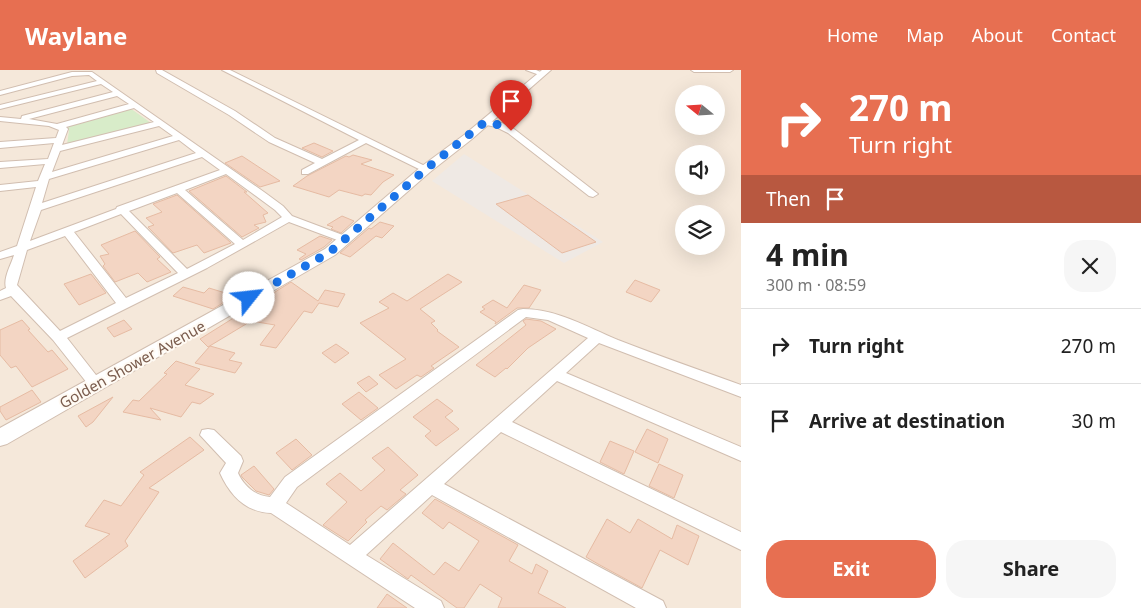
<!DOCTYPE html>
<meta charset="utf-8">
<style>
body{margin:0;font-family:"Noto Sans",sans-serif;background:#f6f6f6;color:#222;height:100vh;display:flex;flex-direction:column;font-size:19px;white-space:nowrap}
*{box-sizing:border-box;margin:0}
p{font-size:16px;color:#767676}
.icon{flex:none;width:28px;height:28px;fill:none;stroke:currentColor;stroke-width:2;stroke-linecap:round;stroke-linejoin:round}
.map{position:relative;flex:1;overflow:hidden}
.side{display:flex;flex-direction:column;background:#fff;width:400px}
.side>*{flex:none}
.banner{background:#e76f51;color:#fff;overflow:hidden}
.needle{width:32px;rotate:288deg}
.tools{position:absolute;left:675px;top:15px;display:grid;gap:10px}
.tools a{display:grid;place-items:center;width:50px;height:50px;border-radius:50%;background:#fff;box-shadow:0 5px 20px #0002;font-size:25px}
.pin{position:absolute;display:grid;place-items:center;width:42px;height:42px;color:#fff;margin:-51px -21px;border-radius:50% 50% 50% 0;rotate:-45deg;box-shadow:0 0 5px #0007}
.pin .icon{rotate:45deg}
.me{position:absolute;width:55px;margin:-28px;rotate:61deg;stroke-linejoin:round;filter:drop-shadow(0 0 4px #0008)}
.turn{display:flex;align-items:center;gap:18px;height:105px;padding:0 25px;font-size:22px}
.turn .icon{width:65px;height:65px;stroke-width:2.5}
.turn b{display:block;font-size:35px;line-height:42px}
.then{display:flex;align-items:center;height:48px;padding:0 25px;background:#0003;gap:10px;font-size:19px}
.round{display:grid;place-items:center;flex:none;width:52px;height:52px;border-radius:20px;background:#f6f6f6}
.summary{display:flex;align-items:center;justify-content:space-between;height:85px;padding:0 25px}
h1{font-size:30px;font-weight:700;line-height:38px}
.cta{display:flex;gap:10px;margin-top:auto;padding:10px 25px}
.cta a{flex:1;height:58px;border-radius:20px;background:#e76f51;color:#fff;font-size:20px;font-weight:700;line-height:58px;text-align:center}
.cta a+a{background:#f6f6f6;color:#222}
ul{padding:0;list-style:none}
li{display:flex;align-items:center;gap:15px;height:75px;padding:0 25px;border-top:1px solid #e0e0e0}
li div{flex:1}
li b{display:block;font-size:19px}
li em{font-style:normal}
header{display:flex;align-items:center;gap:30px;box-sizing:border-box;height:70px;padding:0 25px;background:#e76f51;color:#fff}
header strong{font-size:24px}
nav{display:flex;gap:28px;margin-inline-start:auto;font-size:18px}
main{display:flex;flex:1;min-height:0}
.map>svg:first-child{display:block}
.residential{fill:#f5e8da;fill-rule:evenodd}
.industrial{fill:#efe9e4}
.green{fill:#d8ecc9}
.building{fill:#f3d5c3;stroke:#e6bba3}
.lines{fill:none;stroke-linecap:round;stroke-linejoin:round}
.minor-casing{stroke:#d1beb0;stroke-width:2}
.tertiary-casing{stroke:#d1beb0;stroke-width:2}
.minor{fill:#fff;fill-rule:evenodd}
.tertiary{fill:#fff;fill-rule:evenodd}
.route{stroke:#1a73e8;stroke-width:9;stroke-dasharray:0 16.2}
.labels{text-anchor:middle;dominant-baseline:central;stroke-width:4;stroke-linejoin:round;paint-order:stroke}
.street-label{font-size:15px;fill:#7a5c4d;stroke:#fffaf3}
</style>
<header>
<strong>Waylane</strong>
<nav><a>Home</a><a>Map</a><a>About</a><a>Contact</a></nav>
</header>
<main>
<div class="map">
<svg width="741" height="538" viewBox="0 0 741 538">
<rect width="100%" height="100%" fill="#fdf6ec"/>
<path class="residential" d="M0,0h741v538h-741zM684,24h32v32h-32zM684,84h32v32h-32zM684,144h32v32h-32z"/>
<polygon class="industrial" points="464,84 603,172 564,193 432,111"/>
<polygon class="green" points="130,38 151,53 67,75 69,60 61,56"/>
<g class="building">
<polygon points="314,73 333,81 322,87 302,78"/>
<polygon points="353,85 372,90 361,94 394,105 383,112 371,125 365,124 362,126 339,120 329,127 293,116 307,106 346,86 349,87"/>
<polygon points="242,86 280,111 260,117 225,93"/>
<polygon points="226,106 247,122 244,122 268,143 263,145 266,152 254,155 259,158 242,167 189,121"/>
<polygon points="177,125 230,172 231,173 204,183 197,175 173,183 148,157 154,155 146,148 162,142 153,134"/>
<polygon points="528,125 596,172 562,183 496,134"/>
<polygon points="342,146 354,151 341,163 331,159 333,157 327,155"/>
<polygon points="380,152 394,156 382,168 376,166 350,187 340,183 369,158 371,159"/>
<polygon points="135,161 160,187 157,189 171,202 147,212 138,203 115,212 103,196 105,194 100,186 109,184 101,175"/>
<polygon points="320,166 332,170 324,177 301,190 299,189 306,184 297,180"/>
<polygon points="91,204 106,223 79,235 64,214"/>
<polygon points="448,204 462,212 420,239 435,251 431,253 438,260 437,261 459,277 431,296 434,298 421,307 417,305 396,319 379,305 406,289 360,253 389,238 379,232 393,223 407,231"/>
<polygon points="635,210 660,220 651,232 626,222"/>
<polygon points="291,212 318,231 325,220 345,224 338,237 319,233 312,243 304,241 276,278 260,275 275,255 251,251 208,277 200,269"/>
<polygon points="524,215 541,220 529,238 517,238 495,254 496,252 480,242 485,239 482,237 493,230 507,238"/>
<polygon points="183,217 204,223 209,218 232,225 226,231 213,239 173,226"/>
<polygon points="526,249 541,251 556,259 528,278 507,299 506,298 495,307 476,295 526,255 523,251"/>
<polygon points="22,250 30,259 28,260 48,282 52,280 68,299 32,317 16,296 11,298 0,285 0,260"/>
<polygon points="124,250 132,259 114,267 107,258"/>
<polygon points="336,274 349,283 335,293 322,283"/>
<polygon points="210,276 235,283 229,290 242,293 235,303 195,293"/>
<polygon points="176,291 200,299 185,315 214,324 200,334 192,332 181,347 150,338 161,350 123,342 133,330 139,331 167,304 164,303"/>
<polygon points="369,306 378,314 366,322 357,313"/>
<polygon points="32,320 41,332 6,350 0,341 0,337"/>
<polygon points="359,322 378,338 361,350 342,334"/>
<polygon points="113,327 93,352 86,357 78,346"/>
<polygon points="437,329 453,341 445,347 459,359 436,376 425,366 431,361 413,347"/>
<polygon points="647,359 668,369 658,393 635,382"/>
<polygon points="190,367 204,380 149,418 159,422 125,471 128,476 85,508 73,491 110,464 85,456 104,430 121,436 144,405 140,402"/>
<polygon points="296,369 312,385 292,400 276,383"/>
<polygon points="610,371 634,381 624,404 600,392"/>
<polygon points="388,377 418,405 400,420 406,424 387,440 381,436 365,450 367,452 348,471 323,455 347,432 326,414 340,403 361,421 385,400 372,388"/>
<polygon points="659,394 683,405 674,428 649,416"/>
<polygon points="254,396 274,419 269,425 256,421 242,407 241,405"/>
<polygon points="435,429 518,475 509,491 532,504 536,494 548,501 538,523 566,538 498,538 502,528 480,514 464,538 457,538 411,505 408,509 380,489 393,473 434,505 445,492 459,501 479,471 449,452 443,459 422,443"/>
<polygon points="607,449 630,463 638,449 672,469 677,455 699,466 688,495 660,480 642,518 598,494 586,487"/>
<polygon points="387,524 407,538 377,538"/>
</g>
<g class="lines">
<defs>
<g id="minor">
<polygon points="156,0 162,0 235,41 275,68 322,89 359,70 222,0 230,0 431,99 426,102 423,101 366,73 308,104 302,104 302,100 315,93 269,72 229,45 157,3"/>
<polygon points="526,0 536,0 545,4 542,6"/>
<polygon points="691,0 733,0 730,2 694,2"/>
<path d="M72,2h20l172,120 19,14 9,10 56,21 2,2 -2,2h-8l-51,-19 -82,46 -140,70 36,46 -2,4 -5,1 -5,-1 -38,-48 -42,-44 -11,4v-9l6,-3c-3,-10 5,-23 8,-33l-14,4v-7l17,-6 19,-59 -36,4v-6l38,-4 7,-17 -45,4v-6l48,-3 6,-16 -54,5v-6l56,-4 3,-8 -10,-4 -49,-5v-4l21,2 1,-3 91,-24 -12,-8 -101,25v-4l97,-24 -8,-6 -17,1 -72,19v-4zM117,26l12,8 -72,20 -28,-5zM134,38l20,14 -92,23 6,-16 -2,-2zM159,56l14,10 -121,36 8,-21zM179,70l17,13 -154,50 7,-24zM202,87l18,13 -103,37 -1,2 -86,32 11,-31zM226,104l49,36 7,7 -39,23 -58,-50zM177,123l58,51 -48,25 -58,-58zM121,144l57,59 -52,25 -52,-66zM65,166l51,67 -56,28 -43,-46 10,-35z"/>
<polygon points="482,50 502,53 514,59 598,124 593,127 589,126 508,63 496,57 482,54"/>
<path d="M523,239c34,0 64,18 95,31 41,16 82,30 123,45v12l-142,-54 -33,30 175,74v14l-184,-80 -45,41 229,110v18l-240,-118 -57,52 219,117 3,7h-30l-204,-113 -66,60 75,46 3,7h-29l-144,-95c-26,-1 -41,-18 -51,-40l6,-10 -26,-28 2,-5 6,-1 6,1 27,26 2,5 -5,12c6,13 17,23 32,24l15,-20 233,-167zM526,247l22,3 40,18 -238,207 -64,-42 11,-16z"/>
</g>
<polygon id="tertiary" points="542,0 551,0 472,69 430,102 335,185 7,374 0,376 0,358 325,179 422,96 464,65"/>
</defs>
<use href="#minor" class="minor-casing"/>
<use href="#tertiary" class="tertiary-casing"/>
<use href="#minor" class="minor"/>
<use href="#tertiary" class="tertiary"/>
</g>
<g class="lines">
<polyline class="route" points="249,228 330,182 426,99 485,52 499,55 511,61"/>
</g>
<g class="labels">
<g class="street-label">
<text transform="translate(132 294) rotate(-29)">Golden Shower Avenue</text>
</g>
</g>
</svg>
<div class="tools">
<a><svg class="needle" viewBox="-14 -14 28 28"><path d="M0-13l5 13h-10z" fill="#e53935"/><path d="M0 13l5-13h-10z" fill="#767676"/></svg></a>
<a><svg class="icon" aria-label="sound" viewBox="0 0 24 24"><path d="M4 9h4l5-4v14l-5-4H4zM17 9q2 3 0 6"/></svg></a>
<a><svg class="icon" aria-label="layers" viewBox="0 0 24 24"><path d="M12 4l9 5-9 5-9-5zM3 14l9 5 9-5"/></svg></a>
</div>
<div class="pin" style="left:511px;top:61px;background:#d93025"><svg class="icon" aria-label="arrive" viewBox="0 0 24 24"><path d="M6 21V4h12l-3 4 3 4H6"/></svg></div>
<svg class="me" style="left:249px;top:228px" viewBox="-20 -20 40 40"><circle r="19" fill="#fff"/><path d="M0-13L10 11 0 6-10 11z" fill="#1a73e8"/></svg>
</div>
<section class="side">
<div class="banner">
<div class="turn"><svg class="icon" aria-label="right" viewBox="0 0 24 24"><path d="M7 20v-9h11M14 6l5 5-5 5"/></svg><div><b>270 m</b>Turn right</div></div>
<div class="then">Then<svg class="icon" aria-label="arrive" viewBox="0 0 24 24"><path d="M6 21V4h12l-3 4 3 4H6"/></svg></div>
</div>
<div class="summary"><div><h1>4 min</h1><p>300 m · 08:59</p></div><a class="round"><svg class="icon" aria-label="close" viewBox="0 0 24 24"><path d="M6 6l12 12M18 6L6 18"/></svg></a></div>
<ul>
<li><svg class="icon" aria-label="right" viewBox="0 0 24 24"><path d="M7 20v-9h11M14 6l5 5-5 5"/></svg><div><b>Turn right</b></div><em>270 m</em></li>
<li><svg class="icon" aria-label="arrive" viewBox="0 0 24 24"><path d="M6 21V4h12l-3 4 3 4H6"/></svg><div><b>Arrive at destination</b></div><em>30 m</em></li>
</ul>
<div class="cta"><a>Exit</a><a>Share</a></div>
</section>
</main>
